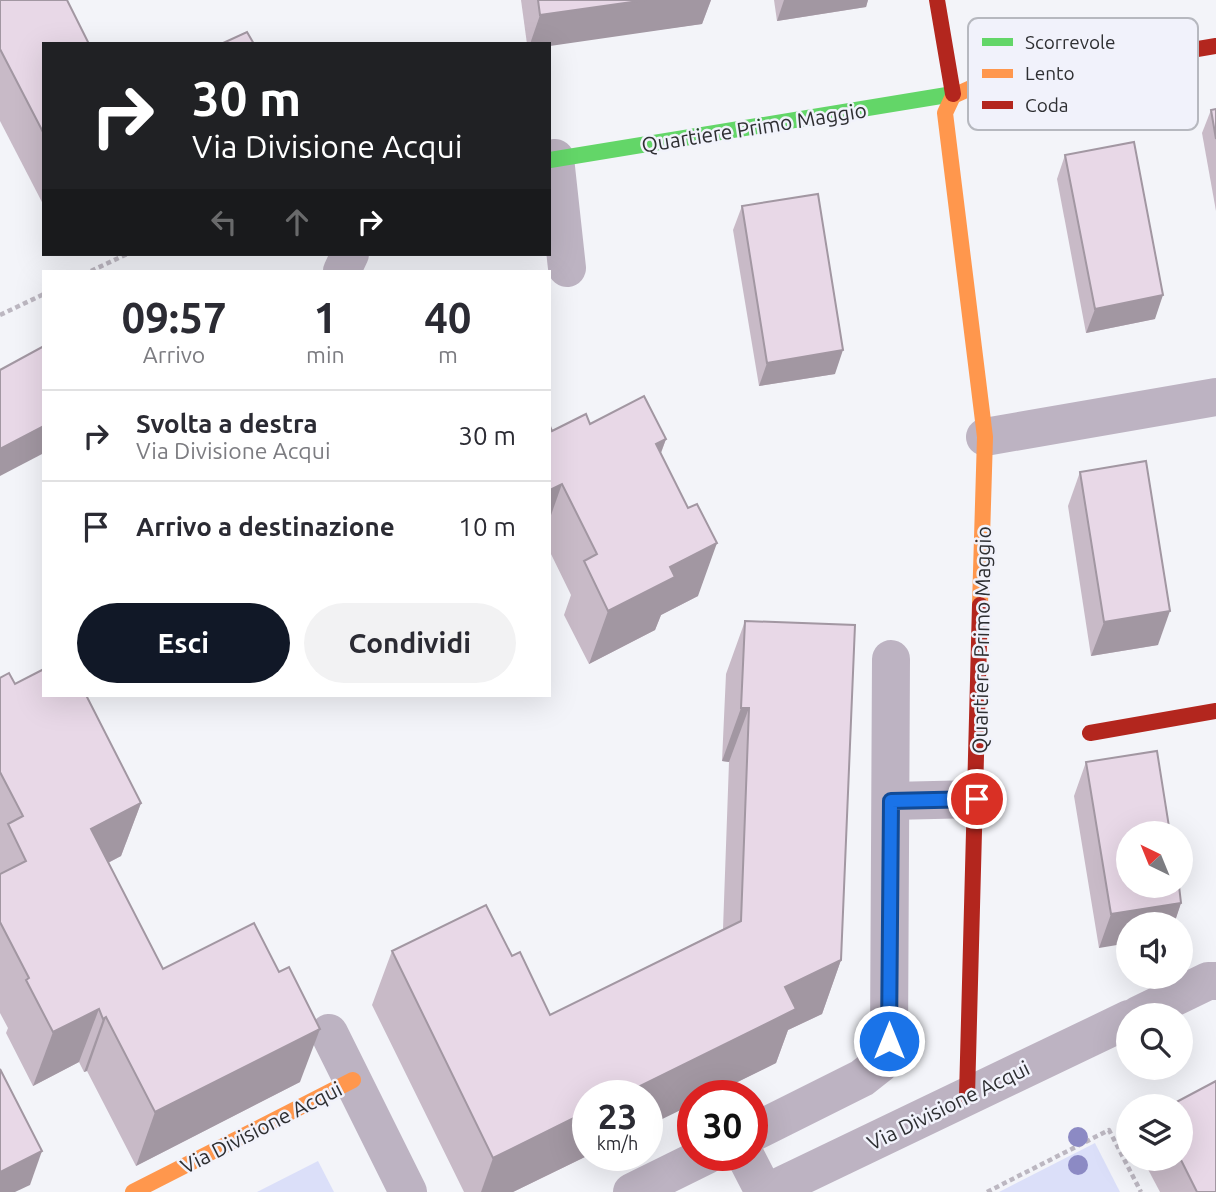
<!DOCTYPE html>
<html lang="it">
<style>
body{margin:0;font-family:Ubuntu,sans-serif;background:#f2f2f3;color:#2b2b33;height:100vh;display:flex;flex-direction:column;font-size:26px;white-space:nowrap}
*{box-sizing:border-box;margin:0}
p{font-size:23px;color:#7c7c81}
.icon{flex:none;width:38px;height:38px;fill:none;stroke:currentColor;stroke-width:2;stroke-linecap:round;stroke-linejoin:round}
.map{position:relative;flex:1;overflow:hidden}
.details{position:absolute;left:42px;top:270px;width:509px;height:427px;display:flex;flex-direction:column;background:#fff;border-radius:0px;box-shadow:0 7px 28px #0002}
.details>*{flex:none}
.top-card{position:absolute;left:42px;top:42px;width:509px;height:214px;border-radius:0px;box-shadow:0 7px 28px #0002;background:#202124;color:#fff;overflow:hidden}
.needle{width:46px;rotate:317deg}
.buttons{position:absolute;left:1116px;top:821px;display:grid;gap:14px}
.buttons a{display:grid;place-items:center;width:77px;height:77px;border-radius:50%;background:#fff;box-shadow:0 7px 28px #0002;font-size:35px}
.speed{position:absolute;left:572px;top:1080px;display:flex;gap:14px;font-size:35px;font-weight:700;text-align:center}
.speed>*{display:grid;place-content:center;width:91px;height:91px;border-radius:50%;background:#fff;box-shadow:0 7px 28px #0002;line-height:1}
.speed small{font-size:18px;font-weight:400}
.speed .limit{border:10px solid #d22;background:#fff;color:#111}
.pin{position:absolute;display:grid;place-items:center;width:60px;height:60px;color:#fff;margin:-30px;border:4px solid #fff;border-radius:50%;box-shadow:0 2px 7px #0007}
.me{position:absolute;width:77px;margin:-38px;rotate:0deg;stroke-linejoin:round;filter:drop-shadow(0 0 5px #0008)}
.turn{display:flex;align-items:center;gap:24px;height:147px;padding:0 35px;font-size:32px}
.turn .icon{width:91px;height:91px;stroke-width:2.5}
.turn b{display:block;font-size:49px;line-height:60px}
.lanes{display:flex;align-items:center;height:66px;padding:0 35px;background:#0003;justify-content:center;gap:35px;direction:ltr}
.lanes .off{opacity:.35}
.eta{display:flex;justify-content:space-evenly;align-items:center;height:119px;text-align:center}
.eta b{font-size:42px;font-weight:600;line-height:49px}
.button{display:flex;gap:14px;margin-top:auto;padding:14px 35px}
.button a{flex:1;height:80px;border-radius:42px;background:#111827;color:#fff;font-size:28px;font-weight:600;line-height:80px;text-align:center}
.button a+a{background:#f2f2f3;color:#2b2b33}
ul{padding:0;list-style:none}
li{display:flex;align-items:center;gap:21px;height:91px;padding:0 35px;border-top:2px solid #e1e1e2}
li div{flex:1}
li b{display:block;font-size:26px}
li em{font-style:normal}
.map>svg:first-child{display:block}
.green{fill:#dbdff9}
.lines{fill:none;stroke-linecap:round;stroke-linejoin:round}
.path{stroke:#bcb7c1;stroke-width:4.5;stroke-dasharray:5 3.5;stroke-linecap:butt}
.street{stroke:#bdb3c2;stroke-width:38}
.fast{stroke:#63d668;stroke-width:16}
.slow{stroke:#ff974d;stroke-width:16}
.jam{stroke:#b3261e;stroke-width:16}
.tree{fill:#8c8ac4}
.wall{fill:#c8bac7}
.shaded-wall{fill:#a297a2}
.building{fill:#e8d8e7;stroke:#a297a2;stroke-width:2}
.route-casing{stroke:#114b97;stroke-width:18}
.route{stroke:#1a73e8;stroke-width:12}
.labels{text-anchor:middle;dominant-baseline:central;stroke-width:5;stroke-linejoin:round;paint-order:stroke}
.street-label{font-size:21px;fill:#2e2f32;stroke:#f1f2fb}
.key{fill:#f1f2fb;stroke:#b6b8bf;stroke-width:2}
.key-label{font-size:19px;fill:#2e2f32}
</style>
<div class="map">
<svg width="1216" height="1192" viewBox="0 0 1216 1192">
<rect width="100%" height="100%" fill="#f3f4f9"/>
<g class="green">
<polygon points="1095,1143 1120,1192 999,1192"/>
<polygon points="318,1161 334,1192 257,1192"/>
</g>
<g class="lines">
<g class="path">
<polyline points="91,271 127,254"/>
<polyline points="0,315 44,294"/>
<polyline points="987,1192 1109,1130 1141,1192"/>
</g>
<g class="street">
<polyline points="555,158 567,268"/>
<polyline points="342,271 350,254"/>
<polyline points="985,437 1216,397"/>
<polyline points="891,801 977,799"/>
<polyline points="1138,1015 1208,981 1216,981"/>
<polyline points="329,1033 408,1192"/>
<polyline points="752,1133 862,1078 881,1063 889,1041 891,659"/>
<polyline points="745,1155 764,1192"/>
<polyline points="632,1192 707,1155"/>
<polyline points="768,1192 1129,1019"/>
</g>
<polyline class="fast" points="550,160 953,94"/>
<g class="slow">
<polyline points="980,605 985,437 945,113 953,96 973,87 1027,78"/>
<polyline points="133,1192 353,1080"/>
</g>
<g class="jam">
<polyline points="937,0 953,94"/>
<polyline points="1027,78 1216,46"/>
<polyline points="1090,733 1216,711"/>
<polyline points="967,1096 980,605"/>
</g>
</g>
<g class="tree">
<circle cx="1078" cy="1137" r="10"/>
<circle cx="1078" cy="1165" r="10"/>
</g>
<g class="wall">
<polygon points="0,0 44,44 44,206 0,121"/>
<polygon points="521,0 711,0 702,24 550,44 527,44"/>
<polygon points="774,0 868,0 866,7 777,21"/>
<polygon points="1216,109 1216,211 1202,133 1211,110"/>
<polygon points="1065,155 1155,319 1086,333 1057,179"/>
<polygon points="742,206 835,374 759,386 733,230"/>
<polygon points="590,424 666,439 661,453 698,596 661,615 655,630 589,664 564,615 571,595 550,552 550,426 552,431"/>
<polygon points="1080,472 1158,645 1091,656 1068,506"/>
<polygon points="745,621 841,960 822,1014 788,1030 776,1063 709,1096 693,1096 589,1155 513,1192 464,1192 372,1005 392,951 512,956 550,1015 723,929 729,762 722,761 726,674"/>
<polygon points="0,678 15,684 141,803 121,856 108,863 163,969 300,1082 136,1166 87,1071 84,1072 79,1062 33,1086 6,1033 8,1028 0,1013"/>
<polygon points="1086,762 1181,903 1174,924 1129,924 1099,948 1074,796"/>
<polygon points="1142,1158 1181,1158 1216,1192 1160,1192"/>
</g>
<g class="shaded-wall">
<polygon points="646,0 711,0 702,24 550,46 550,44 530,44 540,15"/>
<polygon points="784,0 868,0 866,7 777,21"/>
<polygon points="1163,295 1155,319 1086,333 1095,309"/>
<polygon points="843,350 835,374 759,386 767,363"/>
<polygon points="44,426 44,453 0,476 0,449"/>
<polygon points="666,439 646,492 656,444"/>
<polygon points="562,484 550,518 550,490"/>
<polygon points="717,543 698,596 661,615 655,630 589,664 608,611 670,567"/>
<polygon points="1170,611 1158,645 1091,656 1104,622"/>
<polygon points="741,708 749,708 729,762 722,761"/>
<polygon points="141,803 121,856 71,882 91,829"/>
<polygon points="1181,903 1174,924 1129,924 1129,943 1099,948 1111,914"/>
<polygon points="841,960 822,1014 788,1030 776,1063 709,1096 693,1096 693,1104 648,1126 648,1096 620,1096 785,987"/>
<polygon points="99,1009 79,1062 33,1086 53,1032"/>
<polygon points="106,1017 87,1071 84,1072 103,1019"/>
<polygon points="320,1029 300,1082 136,1166 155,1112"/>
<polygon points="588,1111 589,1155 513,1192 481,1192 493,1158"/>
<polygon points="42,1151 30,1185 15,1192 0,1192 0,1172"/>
</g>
<g class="building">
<polygon points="0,0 67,0 89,44 44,44 44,134 0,49"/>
<polygon points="538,0 646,0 540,15"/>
<polygon points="247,32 254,44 221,44"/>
<polygon points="1216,109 1216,139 1211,110"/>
<polygon points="1134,142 1163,295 1095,309 1065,155"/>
<polygon points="818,194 843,350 767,363 742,206"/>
<polygon points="44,346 44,426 0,449 0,370"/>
<polygon points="644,396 666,439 656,444 688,508 697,504 717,543 670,567 675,577 608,611 584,561 597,554 562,484 550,490 550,426 552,431 586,414 590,424"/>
<polygon points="1146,461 1170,611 1104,622 1080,472"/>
<polygon points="745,621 855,625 841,960 785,987 796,1009 620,1096 588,1096 588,1111 493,1158 392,951 486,905 512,956 520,952 550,1015 741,921 749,708 741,708"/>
<polygon points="44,669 44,695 86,695 141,803 91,829 163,969 254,923 279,972 289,967 320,1029 155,1112 106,1017 103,1019 99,1009 53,1032 26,980 29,978 0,922 0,874 26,861 8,824 23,816 0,772 0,678 9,673 15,684"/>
<polygon points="1157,751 1170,833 1129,833 1129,886 1179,886 1181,903 1111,914 1086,762"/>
<polygon points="0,1069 42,1151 0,1172"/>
<polygon points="1216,1081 1216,1192 1197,1192 1180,1158 1181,1158 1181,1106 1169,1106"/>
</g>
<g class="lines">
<defs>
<polyline id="route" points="889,1041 891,801 977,799"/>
</defs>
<use href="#route" class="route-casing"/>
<use href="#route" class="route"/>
</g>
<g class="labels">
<g class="street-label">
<text transform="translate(754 127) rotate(-9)">Quartiere Primo Maggio</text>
<text transform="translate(981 640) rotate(-89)">Quartiere Primo Maggio</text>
<text transform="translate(948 1105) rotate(-26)">Via Divisione Acqui</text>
<text transform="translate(261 1127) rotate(-27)">Via Divisione Acqui</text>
</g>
</g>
<rect x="968" y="18" width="230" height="112" rx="10" class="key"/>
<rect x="982" y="38" width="31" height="8" fill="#63d668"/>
<rect x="982" y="69" width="31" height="9" fill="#ff974d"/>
<rect x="982" y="101" width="31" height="8" fill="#b3261e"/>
<g class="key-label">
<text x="1025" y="49">Scorrevole</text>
<text x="1025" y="80">Lento</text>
<text x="1025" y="112">Coda</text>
</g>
</svg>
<div class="buttons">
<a><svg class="needle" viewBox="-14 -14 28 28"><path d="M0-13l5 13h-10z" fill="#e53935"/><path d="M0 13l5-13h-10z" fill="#7c7c81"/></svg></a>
<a><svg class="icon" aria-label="sound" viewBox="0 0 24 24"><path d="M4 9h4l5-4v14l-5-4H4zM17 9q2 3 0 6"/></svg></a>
<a><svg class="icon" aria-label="search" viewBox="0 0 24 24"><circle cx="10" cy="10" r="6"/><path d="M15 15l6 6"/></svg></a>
<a><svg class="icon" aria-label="layers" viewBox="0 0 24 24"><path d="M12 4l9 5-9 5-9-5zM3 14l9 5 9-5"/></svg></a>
</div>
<div class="speed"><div>23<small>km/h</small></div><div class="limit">30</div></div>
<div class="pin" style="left:977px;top:799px;background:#d93025"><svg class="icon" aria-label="arrive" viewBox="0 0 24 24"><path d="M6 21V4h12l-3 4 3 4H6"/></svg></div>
<svg class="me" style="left:889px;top:1041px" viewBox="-20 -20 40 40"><circle r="17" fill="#1a73e8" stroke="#fff" stroke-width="3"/><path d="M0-11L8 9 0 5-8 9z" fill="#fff"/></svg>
<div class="top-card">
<div class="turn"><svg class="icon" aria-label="right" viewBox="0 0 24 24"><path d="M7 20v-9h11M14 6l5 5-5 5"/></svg><div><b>30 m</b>Via Divisione Acqui</div></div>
<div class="lanes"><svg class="icon off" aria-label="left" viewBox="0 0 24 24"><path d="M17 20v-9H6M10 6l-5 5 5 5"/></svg><svg class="icon off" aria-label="ahead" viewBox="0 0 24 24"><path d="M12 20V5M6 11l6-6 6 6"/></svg><svg class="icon" aria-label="right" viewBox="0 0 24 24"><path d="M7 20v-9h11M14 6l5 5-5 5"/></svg></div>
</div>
<section class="details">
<div class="eta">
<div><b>09:57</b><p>Arrivo</p></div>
<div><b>1</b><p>min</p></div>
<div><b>40</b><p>m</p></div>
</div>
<ul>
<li><svg class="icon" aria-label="right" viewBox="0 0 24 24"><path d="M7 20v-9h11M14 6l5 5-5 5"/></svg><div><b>Svolta a destra</b><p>Via Divisione Acqui</p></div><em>30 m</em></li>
<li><svg class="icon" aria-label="arrive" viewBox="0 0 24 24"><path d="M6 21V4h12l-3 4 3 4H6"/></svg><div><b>Arrivo a destinazione</b></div><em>10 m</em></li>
</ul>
<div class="button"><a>Esci</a><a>Condividi</a></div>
</section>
</div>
